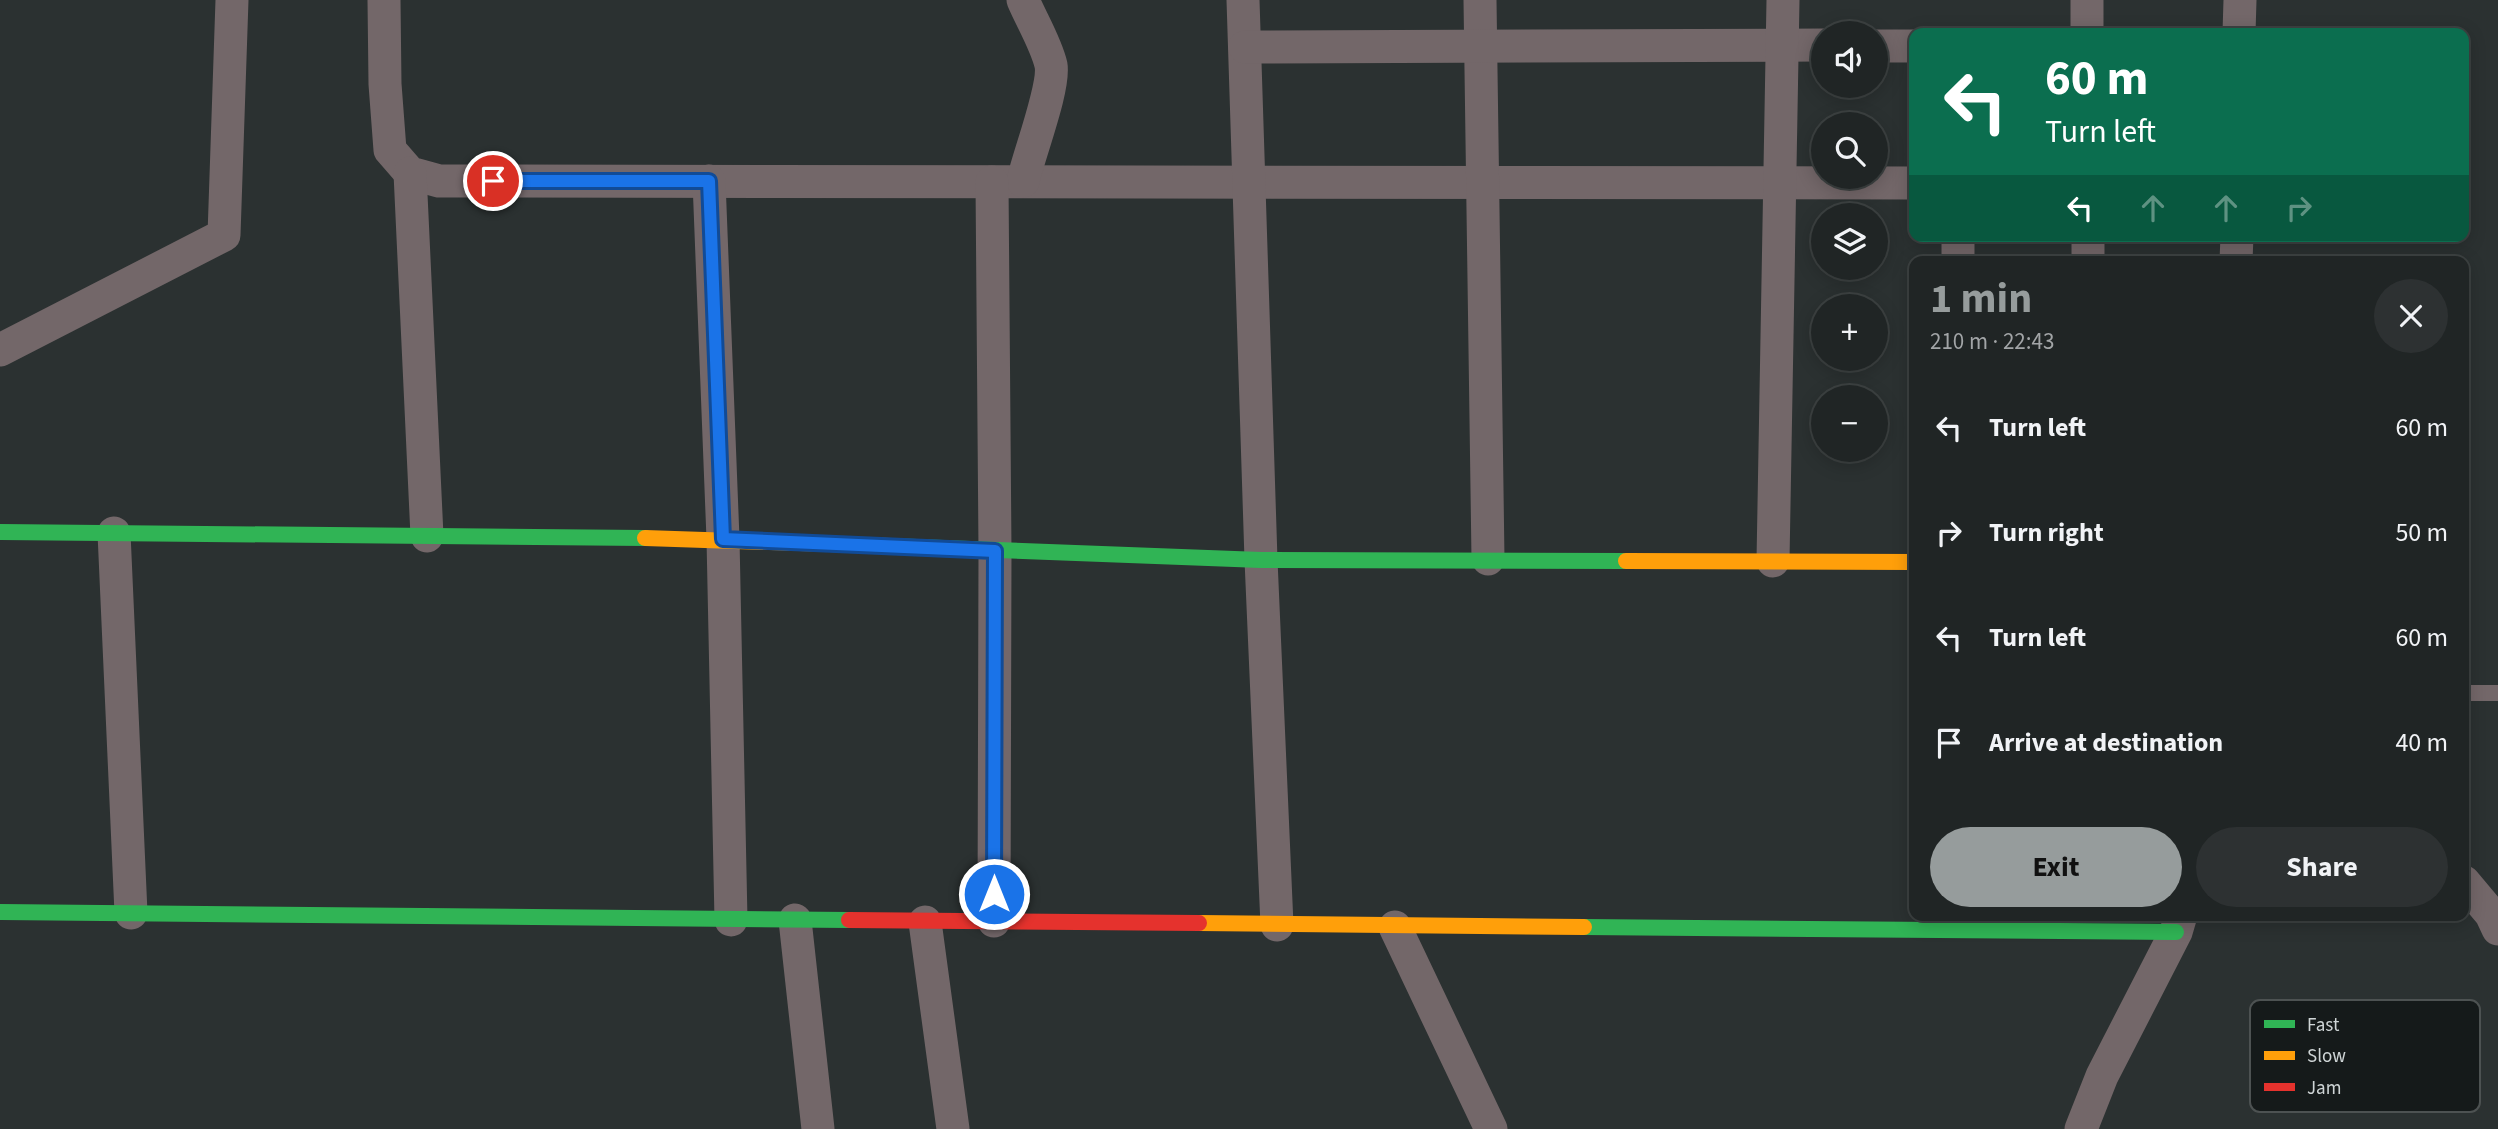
<!DOCTYPE html>
<meta charset="utf-8">
<style>
body{margin:0;font-family:"Source Sans 3",sans-serif;background:#2d3132;color:#f1f3f6;height:100vh;display:flex;flex-direction:column;font-size:26px;white-space:nowrap}
*{box-sizing:border-box;margin:0}
p{font-size:23px;color:#a2a5a7}
.icon{flex:none;width:38px;height:38px;fill:none;stroke:currentColor;stroke-width:2;stroke-linecap:round;stroke-linejoin:round}
.map{position:relative;flex:1;overflow:hidden}
.details{position:absolute;left:1909px;top:256px;width:560px;height:665px;display:flex;flex-direction:column;background:#202525;border-radius:14px;box-shadow:0 4px 18px #0003,0 0 0 2px #3d4242}
.details>*{flex:none}
.top-card{position:absolute;left:1909px;top:28px;width:560px;height:214px;border-radius:14px;box-shadow:0 4px 18px #0003,0 0 0 2px #3d4242;background:#0b6e4f;color:#fff;overflow:hidden}
.fabs{position:absolute;left:1811px;top:21px;display:grid;gap:14px}
.fabs a{display:grid;place-items:center;width:77px;height:77px;border-radius:50%;background:#202525;box-shadow:0 4px 18px #0003,0 0 0 2px #3d4242;font-size:35px}
.pin{position:absolute;display:grid;place-items:center;width:60px;height:60px;color:#fff;margin:-30px;border:4px solid #fff;border-radius:50%;box-shadow:0 2px 7px #0007}
.me{position:absolute;width:77px;margin:-38px;rotate:0deg;stroke-linejoin:round;filter:drop-shadow(0 0 5px #0008)}
.turn{display:flex;align-items:center;gap:24px;height:147px;padding:0 21px;font-size:32px}
.turn .icon{width:91px;height:91px;stroke-width:2.5}
.turn b{display:block;font-size:49px;line-height:60px}
.lanes{display:flex;align-items:center;height:66px;padding:0 21px;background:#0003;justify-content:center;gap:35px;direction:ltr}
.lanes .off{opacity:.35}
.round{display:grid;place-items:center;flex:none;width:74px;height:74px;border-radius:37px;background:#2d3132}
.overview{display:flex;align-items:center;justify-content:space-between;height:119px;padding:0 21px}
h1{font-size:42px;font-weight:700;line-height:52px;color:#969c9c}
.action{display:flex;gap:14px;margin-top:auto;padding:14px 21px}
.action a{flex:1;height:80px;border-radius:42px;background:#969c9c;color:#111;font-size:28px;font-weight:700;line-height:80px;text-align:center}
.action a+a{background:#2d3132;color:#f1f3f6}
ul{padding:0;list-style:none}
li{display:flex;align-items:center;gap:21px;height:105px;padding:0 21px}
li div{flex:1}
li b{display:block;font-size:26px}
li em{font-style:normal}
.map>svg:first-child{display:block}
.lines{fill:none;stroke-linecap:round;stroke-linejoin:round}
.lane{stroke:#736769;stroke-width:16}
.street{stroke:#736769;stroke-width:33}
.fast{stroke:#30b455;stroke-width:16}
.slow{stroke:#ff9f0a;stroke-width:16}
.jam{stroke:#e5322d;stroke-width:16}
.route-casing{stroke:#114b97;stroke-width:18}
.route{stroke:#1a73e8;stroke-width:12}
.key{fill:#151a1a;stroke:#4d5252;stroke-width:2}
.key-label{font-size:19px;fill:#cfd5d6}
</style>
<div class="map">
<svg width="2498" height="1129" viewBox="0 0 2498 1129">
<rect width="100%" height="100%" fill="#2b3131"/>
<g class="lines">
<polyline class="lane" points="2464,693 2498,693"/>
<g class="street">
<polyline points="384,0 385,84 390,150 410,173 439,181 1914,183"/>
<polyline points="1243,0 1261,560 1277,925"/>
<polyline points="1480,0 1488,559"/>
<polyline points="2087,0 2087,33"/>
<polyline points="2239,33 2240,0"/>
<polyline points="1876,46 1914,46"/>
<polyline points="1245,47 1824,45"/>
<polyline points="410,173 427,536"/>
<polyline points="709,181 723,539 731,920"/>
<path d="M1023,181c6,-27 32,-94 28,-116 -5,-21 -19,-44 -28,-65"/>
<polyline points="992,182 995,551 994,921"/>
<polyline points="2088,236 2088,261"/>
<polyline points="1958,261 1958,236"/>
<polyline points="2236,261 2237,236"/>
<polyline points="0,350 224,235 232,0"/>
<polyline points="114,533 131,913"/>
<polyline points="1773,561 1783,0"/>
<polyline points="2464,882 2491,914 2498,929"/>
<polyline points="795,920 818,1129"/>
<polyline points="925,922 953,1129"/>
<polyline points="1395,927 1491,1129"/>
<polyline points="2081,1129 2102,1076 2176,932 2181,915"/>
</g>
<g class="fast">
<polyline points="0,532 645,538"/>
<polyline points="890,546 1261,560 1626,561"/>
<polyline points="0,912 849,920"/>
<polyline points="1584,927 2176,932"/>
</g>
<g class="slow">
<polyline points="645,538 890,546"/>
<polyline points="1626,561 1914,562"/>
<polyline points="1199,923 1584,927"/>
</g>
<polyline class="jam" points="849,920 1199,923"/>
</g>
<g class="lines">
<defs>
<polyline id="route" points="493,181 709,181 723,539 995,551 994,894"/>
</defs>
<use href="#route" class="route-casing"/>
<use href="#route" class="route"/>
</g>
<rect x="2250" y="1000" width="230" height="112" rx="10" class="key"/>
<rect x="2264" y="1020" width="31" height="8" fill="#30b455"/>
<rect x="2264" y="1051" width="31" height="9" fill="#ff9f0a"/>
<rect x="2264" y="1083" width="31" height="8" fill="#e5322d"/>
<g class="key-label">
<text x="2307" y="1031">Fast</text>
<text x="2307" y="1062">Slow</text>
<text x="2307" y="1094">Jam</text>
</g>
</svg>
<div class="fabs">
<a><svg class="icon" aria-label="sound" viewBox="0 0 24 24"><path d="M4 9h4l5-4v14l-5-4H4zM17 9q2 3 0 6"/></svg></a>
<a><svg class="icon" aria-label="search" viewBox="0 0 24 24"><circle cx="10" cy="10" r="6"/><path d="M15 15l6 6"/></svg></a>
<a><svg class="icon" aria-label="layers" viewBox="0 0 24 24"><path d="M12 4l9 5-9 5-9-5zM3 14l9 5 9-5"/></svg></a>
<a>+</a>
<a>−</a>
</div>
<div class="pin" style="left:493px;top:181px;background:#d93025"><svg class="icon" aria-label="arrive" viewBox="0 0 24 24"><path d="M6 21V4h12l-3 4 3 4H6"/></svg></div>
<svg class="me" style="left:994px;top:894px" viewBox="-20 -20 40 40"><circle r="17" fill="#1a73e8" stroke="#fff" stroke-width="3"/><path d="M0-11L8 9 0 5-8 9z" fill="#fff"/></svg>
<div class="top-card">
<div class="turn"><svg class="icon" aria-label="left" viewBox="0 0 24 24"><path d="M17 20v-9H6M10 6l-5 5 5 5"/></svg><div><b>60 m</b>Turn left</div></div>
<div class="lanes"><svg class="icon" aria-label="left" viewBox="0 0 24 24"><path d="M17 20v-9H6M10 6l-5 5 5 5"/></svg><svg class="icon off" aria-label="ahead" viewBox="0 0 24 24"><path d="M12 20V5M6 11l6-6 6 6"/></svg><svg class="icon off" aria-label="ahead" viewBox="0 0 24 24"><path d="M12 20V5M6 11l6-6 6 6"/></svg><svg class="icon off" aria-label="right" viewBox="0 0 24 24"><path d="M7 20v-9h11M14 6l5 5-5 5"/></svg></div>
</div>
<section class="details">
<div class="overview"><div><h1>1 min</h1><p>210 m · 22:43</p></div><a class="round"><svg class="icon" aria-label="close" viewBox="0 0 24 24"><path d="M6 6l12 12M18 6L6 18"/></svg></a></div>
<ul>
<li><svg class="icon" aria-label="left" viewBox="0 0 24 24"><path d="M17 20v-9H6M10 6l-5 5 5 5"/></svg><div><b>Turn left</b></div><em>60 m</em></li>
<li><svg class="icon" aria-label="right" viewBox="0 0 24 24"><path d="M7 20v-9h11M14 6l5 5-5 5"/></svg><div><b>Turn right</b></div><em>50 m</em></li>
<li><svg class="icon" aria-label="left" viewBox="0 0 24 24"><path d="M17 20v-9H6M10 6l-5 5 5 5"/></svg><div><b>Turn left</b></div><em>60 m</em></li>
<li><svg class="icon" aria-label="arrive" viewBox="0 0 24 24"><path d="M6 21V4h12l-3 4 3 4H6"/></svg><div><b>Arrive at destination</b></div><em>40 m</em></li>
</ul>
<div class="action"><a>Exit</a><a>Share</a></div>
</section>
</div>
